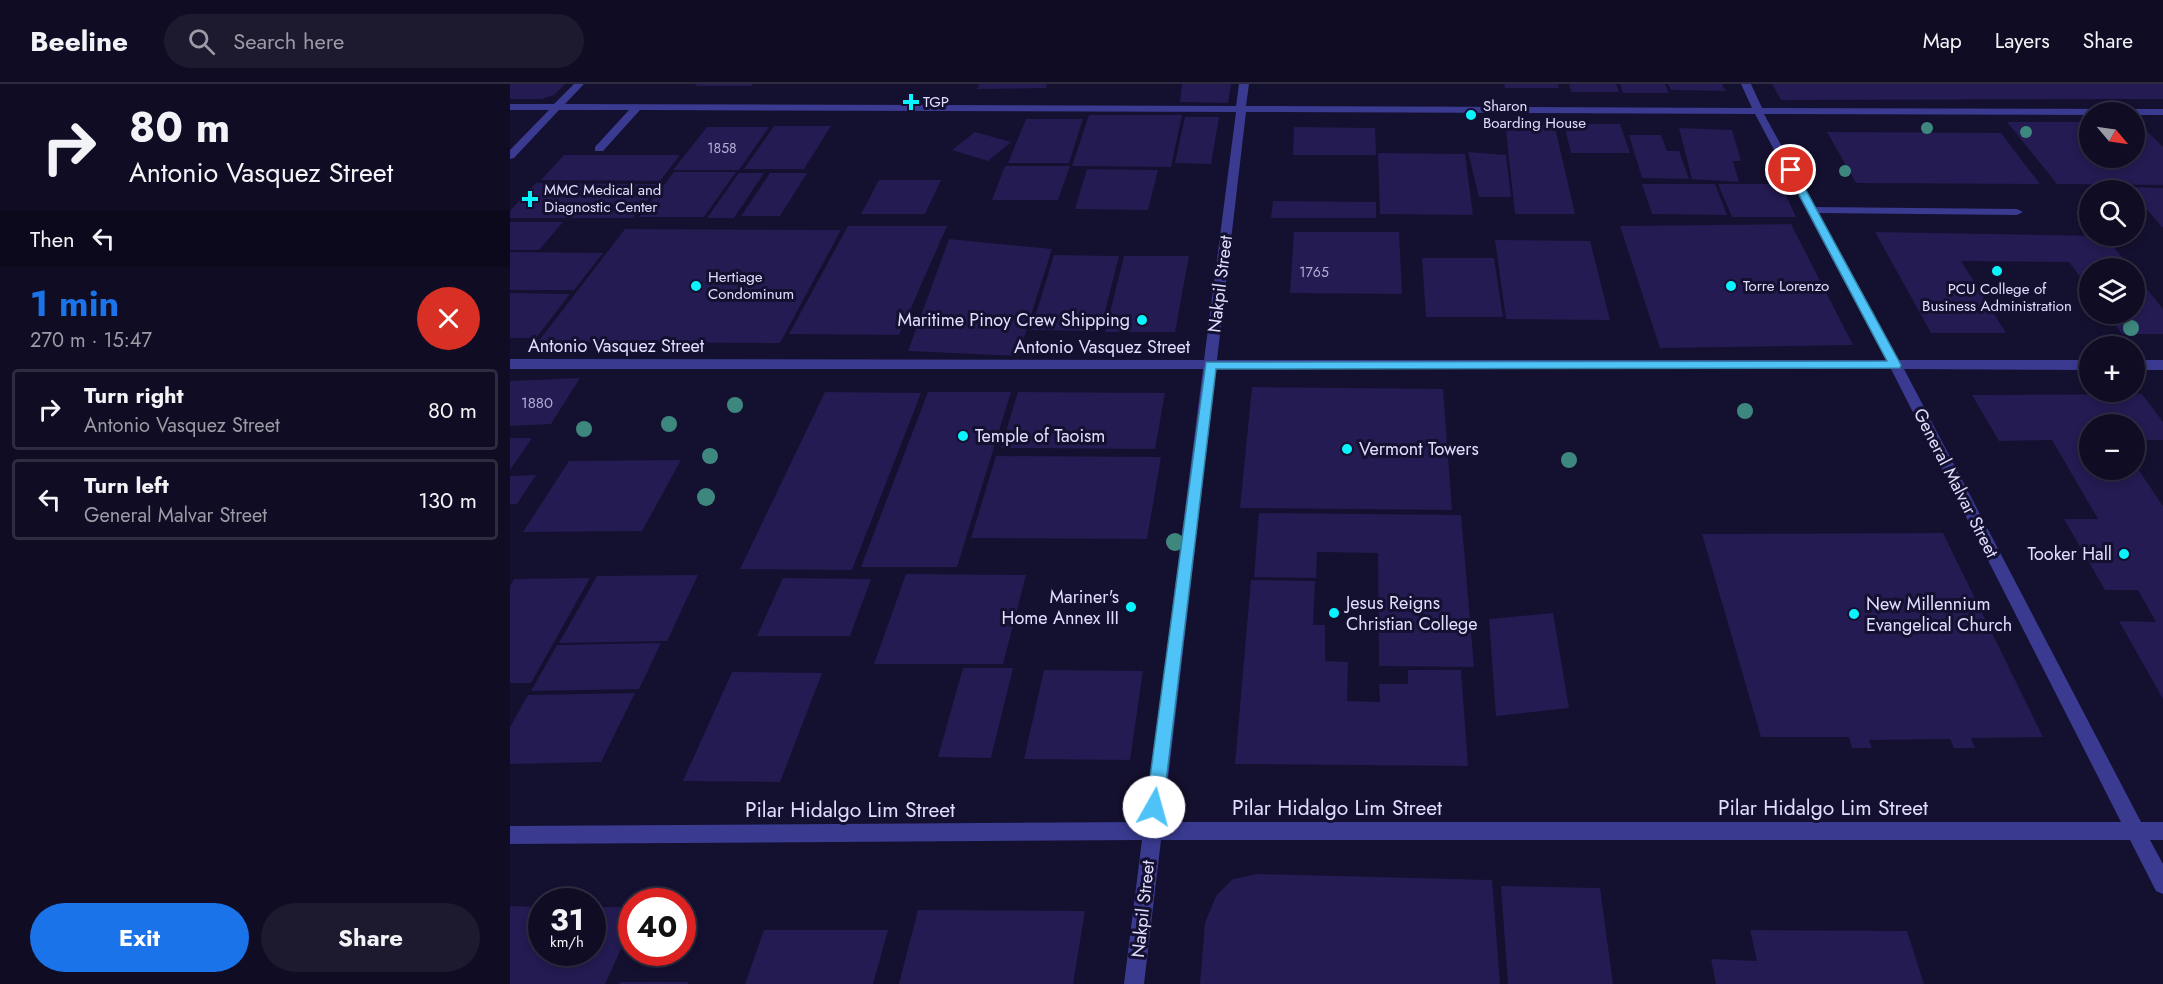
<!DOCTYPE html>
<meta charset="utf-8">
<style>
body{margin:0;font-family:Jost,sans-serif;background:#1d1a30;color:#f1f3f6;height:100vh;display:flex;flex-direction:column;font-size:22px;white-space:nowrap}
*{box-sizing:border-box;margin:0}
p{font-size:20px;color:#9b9ba6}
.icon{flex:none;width:33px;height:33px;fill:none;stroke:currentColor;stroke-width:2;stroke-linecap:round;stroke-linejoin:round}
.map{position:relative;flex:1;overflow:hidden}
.drawer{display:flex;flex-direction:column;background:#0f0c23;width:510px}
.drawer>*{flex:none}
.top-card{background:#0f0c23;color:#f1f3f6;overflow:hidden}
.needle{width:39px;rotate:119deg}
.buttons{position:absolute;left:1569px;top:18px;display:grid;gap:12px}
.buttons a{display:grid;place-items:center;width:66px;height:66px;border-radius:50%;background:#0f0c23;box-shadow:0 3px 9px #0003,0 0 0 2px #2f2c41;font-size:30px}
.speed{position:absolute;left:18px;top:804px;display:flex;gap:12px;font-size:30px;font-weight:700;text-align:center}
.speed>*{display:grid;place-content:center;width:78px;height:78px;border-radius:50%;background:#0f0c23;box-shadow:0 3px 9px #0003,0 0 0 2px #2f2c41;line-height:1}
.speed small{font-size:15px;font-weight:400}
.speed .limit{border:9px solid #d22;background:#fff;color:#111}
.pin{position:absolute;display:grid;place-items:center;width:51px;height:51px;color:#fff;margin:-26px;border:3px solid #fff;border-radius:50%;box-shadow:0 2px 6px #0007}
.me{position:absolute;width:66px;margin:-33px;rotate:7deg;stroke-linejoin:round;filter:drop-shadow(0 0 4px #0008)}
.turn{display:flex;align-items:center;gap:21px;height:126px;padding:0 30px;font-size:27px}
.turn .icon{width:78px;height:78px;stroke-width:2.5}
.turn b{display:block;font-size:42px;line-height:51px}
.then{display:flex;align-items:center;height:57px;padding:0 30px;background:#0003;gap:12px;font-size:22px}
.round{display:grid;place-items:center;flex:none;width:63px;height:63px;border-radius:32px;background:#1d1a30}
.overview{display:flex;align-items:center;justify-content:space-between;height:102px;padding:0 30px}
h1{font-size:36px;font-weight:700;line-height:45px;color:#1a73e8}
.cta{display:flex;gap:12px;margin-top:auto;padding:12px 30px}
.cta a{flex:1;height:69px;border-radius:36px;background:#1a73e8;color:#fff;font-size:24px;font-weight:700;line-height:69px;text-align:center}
.cta a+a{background:#1d1a30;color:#f1f3f6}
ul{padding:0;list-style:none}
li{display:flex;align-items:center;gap:18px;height:81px;margin:0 12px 9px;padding:0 18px;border:3px solid #2f2c41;border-radius:6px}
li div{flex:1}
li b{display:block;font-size:22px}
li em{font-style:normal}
header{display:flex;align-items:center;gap:36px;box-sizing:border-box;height:84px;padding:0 30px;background:#0f0c23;border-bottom:2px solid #2f2c41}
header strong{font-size:28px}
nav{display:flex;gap:33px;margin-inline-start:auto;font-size:21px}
.search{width:420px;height:54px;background:#1d1a30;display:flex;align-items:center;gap:15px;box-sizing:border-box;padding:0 21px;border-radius:33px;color:#9b9ba6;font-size:22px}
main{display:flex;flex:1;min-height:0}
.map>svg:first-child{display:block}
.building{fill:#231b51}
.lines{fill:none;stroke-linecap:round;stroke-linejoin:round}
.minor{fill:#393a90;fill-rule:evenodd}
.tree{fill:#3e877e}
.route{fill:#4fc3f7;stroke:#337fa1;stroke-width:1.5}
.poi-dot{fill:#0af4ff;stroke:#14102f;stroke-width:2}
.labels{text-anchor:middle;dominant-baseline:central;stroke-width:6;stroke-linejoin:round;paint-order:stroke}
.far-number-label{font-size:14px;fill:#b1add4}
.far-poi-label{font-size:15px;fill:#e0deff;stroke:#14102f;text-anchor:start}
.number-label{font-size:15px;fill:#b1add4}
.street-label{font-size:18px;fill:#e0deff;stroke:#14102f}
.poi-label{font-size:18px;fill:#e0deff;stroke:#14102f;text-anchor:start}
.near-street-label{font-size:21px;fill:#e0deff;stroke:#14102f}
</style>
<header>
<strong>Beeline</strong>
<div class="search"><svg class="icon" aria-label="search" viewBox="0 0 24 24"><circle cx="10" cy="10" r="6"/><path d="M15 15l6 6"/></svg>Search here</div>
<nav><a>Map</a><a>Layers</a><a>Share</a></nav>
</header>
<main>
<section class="drawer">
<div class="top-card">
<div class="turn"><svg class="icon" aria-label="right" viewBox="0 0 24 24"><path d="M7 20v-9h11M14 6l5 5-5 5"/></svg><div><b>80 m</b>Antonio Vasquez Street</div></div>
<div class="then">Then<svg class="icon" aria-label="left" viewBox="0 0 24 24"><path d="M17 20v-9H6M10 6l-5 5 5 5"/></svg></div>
</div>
<div class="overview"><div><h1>1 min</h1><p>270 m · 15:47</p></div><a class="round" style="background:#d93025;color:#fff"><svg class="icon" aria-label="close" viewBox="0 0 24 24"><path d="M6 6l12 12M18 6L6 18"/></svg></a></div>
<ul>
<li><svg class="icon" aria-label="right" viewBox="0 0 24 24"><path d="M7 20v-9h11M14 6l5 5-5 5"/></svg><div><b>Turn right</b><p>Antonio Vasquez Street</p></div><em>80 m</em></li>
<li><svg class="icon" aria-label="left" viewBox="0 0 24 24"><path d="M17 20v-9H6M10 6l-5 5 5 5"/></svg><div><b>Turn left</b><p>General Malvar Street</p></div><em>130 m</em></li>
</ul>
<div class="cta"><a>Exit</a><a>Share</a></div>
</section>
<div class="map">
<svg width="1653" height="900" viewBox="0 0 1653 900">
<rect width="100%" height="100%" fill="#14102f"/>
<g class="building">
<polygon points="0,0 55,0 44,11 32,15 0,15"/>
<polygon points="187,0 242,0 242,2 185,2"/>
<polygon points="469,0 537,0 536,4 467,5"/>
<polygon points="672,0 721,0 718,19 670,18"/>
<polygon points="994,0 1048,0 1049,4 995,4"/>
<polygon points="1059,0 1106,0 1109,8 1061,8"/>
<polygon points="1110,0 1155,0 1159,9 1113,9"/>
<polygon points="1158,0 1212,0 1216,7 1161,6"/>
<polygon points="1262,0 1653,0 1653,15 1271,16"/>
<polygon points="579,31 672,31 661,83 562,82"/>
<polygon points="675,33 709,33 701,80 665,79"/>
<polygon points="516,35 573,35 559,79 498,79"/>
<polygon points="995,37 1044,39 1065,130 1005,130"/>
<polygon points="1497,38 1580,38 1580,74 1624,74 1624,39 1629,39 1653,63 1653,101 1547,100"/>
<polygon points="1054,40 1110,40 1120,69 1061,69"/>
<polygon points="264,42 321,42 294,85 234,85"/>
<polygon points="197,43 259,43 229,86 163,86"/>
<polygon points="784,43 865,44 866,71 783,71"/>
<polygon points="1169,44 1222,46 1231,77 1223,77 1229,98 1182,95"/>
<polygon points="465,48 501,58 478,77 442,66"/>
<polygon points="1317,48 1491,49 1530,100 1346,99"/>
<polygon points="1119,51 1151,51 1157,67 1169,67 1179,95 1132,94"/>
<polygon points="958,68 996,71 1001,113 969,113"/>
<polygon points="868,69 955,70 963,131 870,130"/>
<polygon points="54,71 170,71 150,97 31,96"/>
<polygon points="495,82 560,82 548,116 482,116"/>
<polygon points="577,85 648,86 638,126 565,125"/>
<polygon points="164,88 226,88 194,133 129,133"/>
<polygon points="229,89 254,89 224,134 197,134"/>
<polygon points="260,89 297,89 270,132 231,132"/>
<polygon points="369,96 431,96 415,130 351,130"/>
<polygon points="26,99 150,100 123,134 0,134 0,127"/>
<polygon points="1132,100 1205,100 1217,131 1142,130"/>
<polygon points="1208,100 1271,100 1286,133 1222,133"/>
<polygon points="1618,103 1653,104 1653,144 1624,111 1624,106"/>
<polygon points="763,117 866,118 866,134 761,134"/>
<polygon points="0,138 53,138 29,166 0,166"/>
<polygon points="1281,140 1343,261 1150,264 1110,142"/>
<polygon points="338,142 437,142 389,251 279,250"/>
<polygon points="115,145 331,146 270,259 28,258"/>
<polygon points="784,148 889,148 892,210 780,209"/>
<polygon points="1365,148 1595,152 1621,184 1580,184 1580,206 1559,178 1451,177 1496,249 1421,249"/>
<polygon points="439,155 542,165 508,272 398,267"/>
<polygon points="985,156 1080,157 1100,236 996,235"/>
<polygon points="0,168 93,169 64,206 0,206"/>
<polygon points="544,171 609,172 590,247 521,246"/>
<polygon points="614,172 679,172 665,248 595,248"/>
<polygon points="912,174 984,174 993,233 916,233"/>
<polygon points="1624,189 1653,225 1653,250 1612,250 1597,230 1624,230"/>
<polygon points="0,209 60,210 26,254 0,254"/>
<polygon points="70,294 41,340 0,342 0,297"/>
<polygon points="742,303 933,305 942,426 730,424"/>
<polygon points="315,308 411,309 342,486 230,485"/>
<polygon points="418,308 501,308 447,483 351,483"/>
<polygon points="508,308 655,309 645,365 491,364"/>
<polygon points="1632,310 1653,338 1653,356 1624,356 1624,340 1580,340 1580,386 1624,386 1624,379 1653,422 1653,615 1609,537 1646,538 1628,506 1595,506 1554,435 1588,435 1542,356 1489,357 1462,311"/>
<polygon points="0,354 22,354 0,386"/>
<polygon points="486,372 651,373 637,455 461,454"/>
<polygon points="171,376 132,447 13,448 59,377"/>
<polygon points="26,391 7,420 0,420 0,392"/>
<polygon points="749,429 951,431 964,583 869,582 868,469 807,468 806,494 744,493"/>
<polygon points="1433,449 1533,653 1461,654 1465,664 1444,664 1440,655 1359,656 1362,664 1342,664 1339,653 1251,653 1192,450"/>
<polygon points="396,490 516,491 493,580 364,580"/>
<polygon points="188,491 157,557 49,559 87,492"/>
<polygon points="80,494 21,599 0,599 0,502 4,495"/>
<polygon points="273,494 361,495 340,552 247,552"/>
<polygon points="741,496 805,497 803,541 815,541 815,577 838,578 837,617 870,618 869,600 898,600 898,586 951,586 958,682 725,680"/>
<polygon points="1043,529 1059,624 986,632 979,535"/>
<polygon points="151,559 129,605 21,607 47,561"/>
<polygon points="453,584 503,584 481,674 428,673"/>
<polygon points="534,586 633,587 620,676 514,675"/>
<polygon points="222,588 312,589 270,698 173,697"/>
<polygon points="125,609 91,678 0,680 0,643 18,611"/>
<polygon points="747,790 982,796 990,900 690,900 695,839 706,812 723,795"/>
<polygon points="991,802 1090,804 1103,900 998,900"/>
<polygon points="0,822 32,823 32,868 82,868 82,823 122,823 122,841 95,900 0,900"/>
<polygon points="408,826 575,827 563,900 389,900"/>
<polygon points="254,846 378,846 363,900 235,900"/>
<polygon points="1240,846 1397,847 1414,900 1206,900 1201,875 1247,877"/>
<polygon points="110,898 178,898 178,900 109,900"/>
</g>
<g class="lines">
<g class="minor">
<path d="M64,0h10l-19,20 671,2 3,-22h10l-3,22 506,2 -11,-24h10l11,24 401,1v6h-29v-3h-44v3l-326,-1 51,93 202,2 6,3 -6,3 -198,-2 80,147h191v10l-186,-1 237,453h22v18h-13l13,24v30l-7,-3 -26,-51h-969l-17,144h-20l18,-144 -632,4v-18l635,-4 58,-453h-693v-10l694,1 32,-248 -596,-2 -37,41h-8v-4l34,-37h-70l-45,48 -4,1v-9l39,-40h-39v-6h44zM736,28l509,2 131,246h-669zM706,285h675l230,453h-958z"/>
<rect x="1624" y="276" width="29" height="10"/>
</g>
</g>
<g class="tree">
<circle cx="1417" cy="44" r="6"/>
<circle cx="1516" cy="48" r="6"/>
<circle cx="1335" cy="87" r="6"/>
<circle cx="1621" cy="244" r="8"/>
<circle cx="225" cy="321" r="8"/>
<circle cx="1235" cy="327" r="8"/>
<circle cx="159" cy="340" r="8"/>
<circle cx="74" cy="345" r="8"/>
<circle cx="200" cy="372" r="8"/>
<circle cx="1059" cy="376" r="8"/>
<circle cx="196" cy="413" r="9"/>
<circle cx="665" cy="458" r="9"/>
</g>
<polygon class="route" points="1277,84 1285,86 1391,281 1390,284 706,285 653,723 650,729 644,732 639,729 636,723 696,278 1377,277 1276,86"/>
<g class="poi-dot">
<path d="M398 9h6v6h6v6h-6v6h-6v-6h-6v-6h6z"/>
<circle cx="961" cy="31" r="6"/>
<path d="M17 106h6v6h6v6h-6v6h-6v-6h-6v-6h6z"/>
<circle cx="1487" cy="187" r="6"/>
<circle cx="186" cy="202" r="6"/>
<circle cx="1221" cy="202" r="6"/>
<circle cx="632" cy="236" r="6"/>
<circle cx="453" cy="352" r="6"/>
<circle cx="837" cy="365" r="6"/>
<circle cx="1614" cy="470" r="6"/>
<circle cx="621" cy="523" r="6"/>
<circle cx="824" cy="529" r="6"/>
<circle cx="1344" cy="530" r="6"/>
</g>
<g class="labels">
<g class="far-number-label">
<text x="212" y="64">1858</text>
<text x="804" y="188">1765</text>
</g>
<g class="far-poi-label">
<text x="413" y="18">TGP</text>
<text x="973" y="22">Sharon<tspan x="973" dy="17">Boarding House</tspan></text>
<text x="34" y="106">MMC Medical and<tspan x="34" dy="17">Diagnostic Center</tspan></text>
<text x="198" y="193">Hertiage<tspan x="198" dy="17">Condominum</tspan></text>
<text x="1233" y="202">Torre Lorenzo</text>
<text x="1487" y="205" text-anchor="middle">PCU College of<tspan x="1487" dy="17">Business Administration</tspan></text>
</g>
<g class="number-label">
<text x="27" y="319">1880</text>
</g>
<g class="street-label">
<text transform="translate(710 200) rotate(-83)">Nakpil Street</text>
<text x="106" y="262">Antonio Vasquez Street</text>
<text x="592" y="263">Antonio Vasquez Street</text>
<text transform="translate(1446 399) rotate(63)">General Malvar Street</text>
<text transform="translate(633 825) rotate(-84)">Nakpil Street</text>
</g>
<g class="poi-label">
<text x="620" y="236" text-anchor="end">Maritime Pinoy Crew Shipping</text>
<text x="465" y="352">Temple of Taoism</text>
<text x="849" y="365">Vermont Towers</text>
<text x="1602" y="470" text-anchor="end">Tooker Hall</text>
<text x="609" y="513" text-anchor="end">Mariner's<tspan x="609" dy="21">Home Annex III</tspan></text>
<text x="836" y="519">Jesus Reigns<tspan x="836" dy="21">Christian College</tspan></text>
<text x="1356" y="520">New Millennium<tspan x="1356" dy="21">Evangelical Church</tspan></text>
</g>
<g class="near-street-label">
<text x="827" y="724">Pilar Hidalgo Lim Street</text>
<text x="1313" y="724">Pilar Hidalgo Lim Street</text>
<text x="340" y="726">Pilar Hidalgo Lim Street</text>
</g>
</g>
</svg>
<div class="buttons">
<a><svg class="needle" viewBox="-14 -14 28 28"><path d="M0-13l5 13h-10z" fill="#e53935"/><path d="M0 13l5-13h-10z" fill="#9b9ba6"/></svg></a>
<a><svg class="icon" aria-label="search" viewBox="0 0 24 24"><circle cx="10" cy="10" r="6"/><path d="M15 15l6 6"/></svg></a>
<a><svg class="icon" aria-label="layers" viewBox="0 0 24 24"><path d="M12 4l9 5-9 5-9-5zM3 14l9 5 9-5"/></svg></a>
<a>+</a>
<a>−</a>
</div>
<div class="speed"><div>31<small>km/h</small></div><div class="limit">40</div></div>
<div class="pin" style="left:1281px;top:86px;background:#d93025"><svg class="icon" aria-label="arrive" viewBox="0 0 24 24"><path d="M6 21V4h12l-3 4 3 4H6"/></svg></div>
<svg class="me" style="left:644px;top:723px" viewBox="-20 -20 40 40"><circle r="19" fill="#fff"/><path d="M0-13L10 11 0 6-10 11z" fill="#4fc3f7"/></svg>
</div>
</main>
